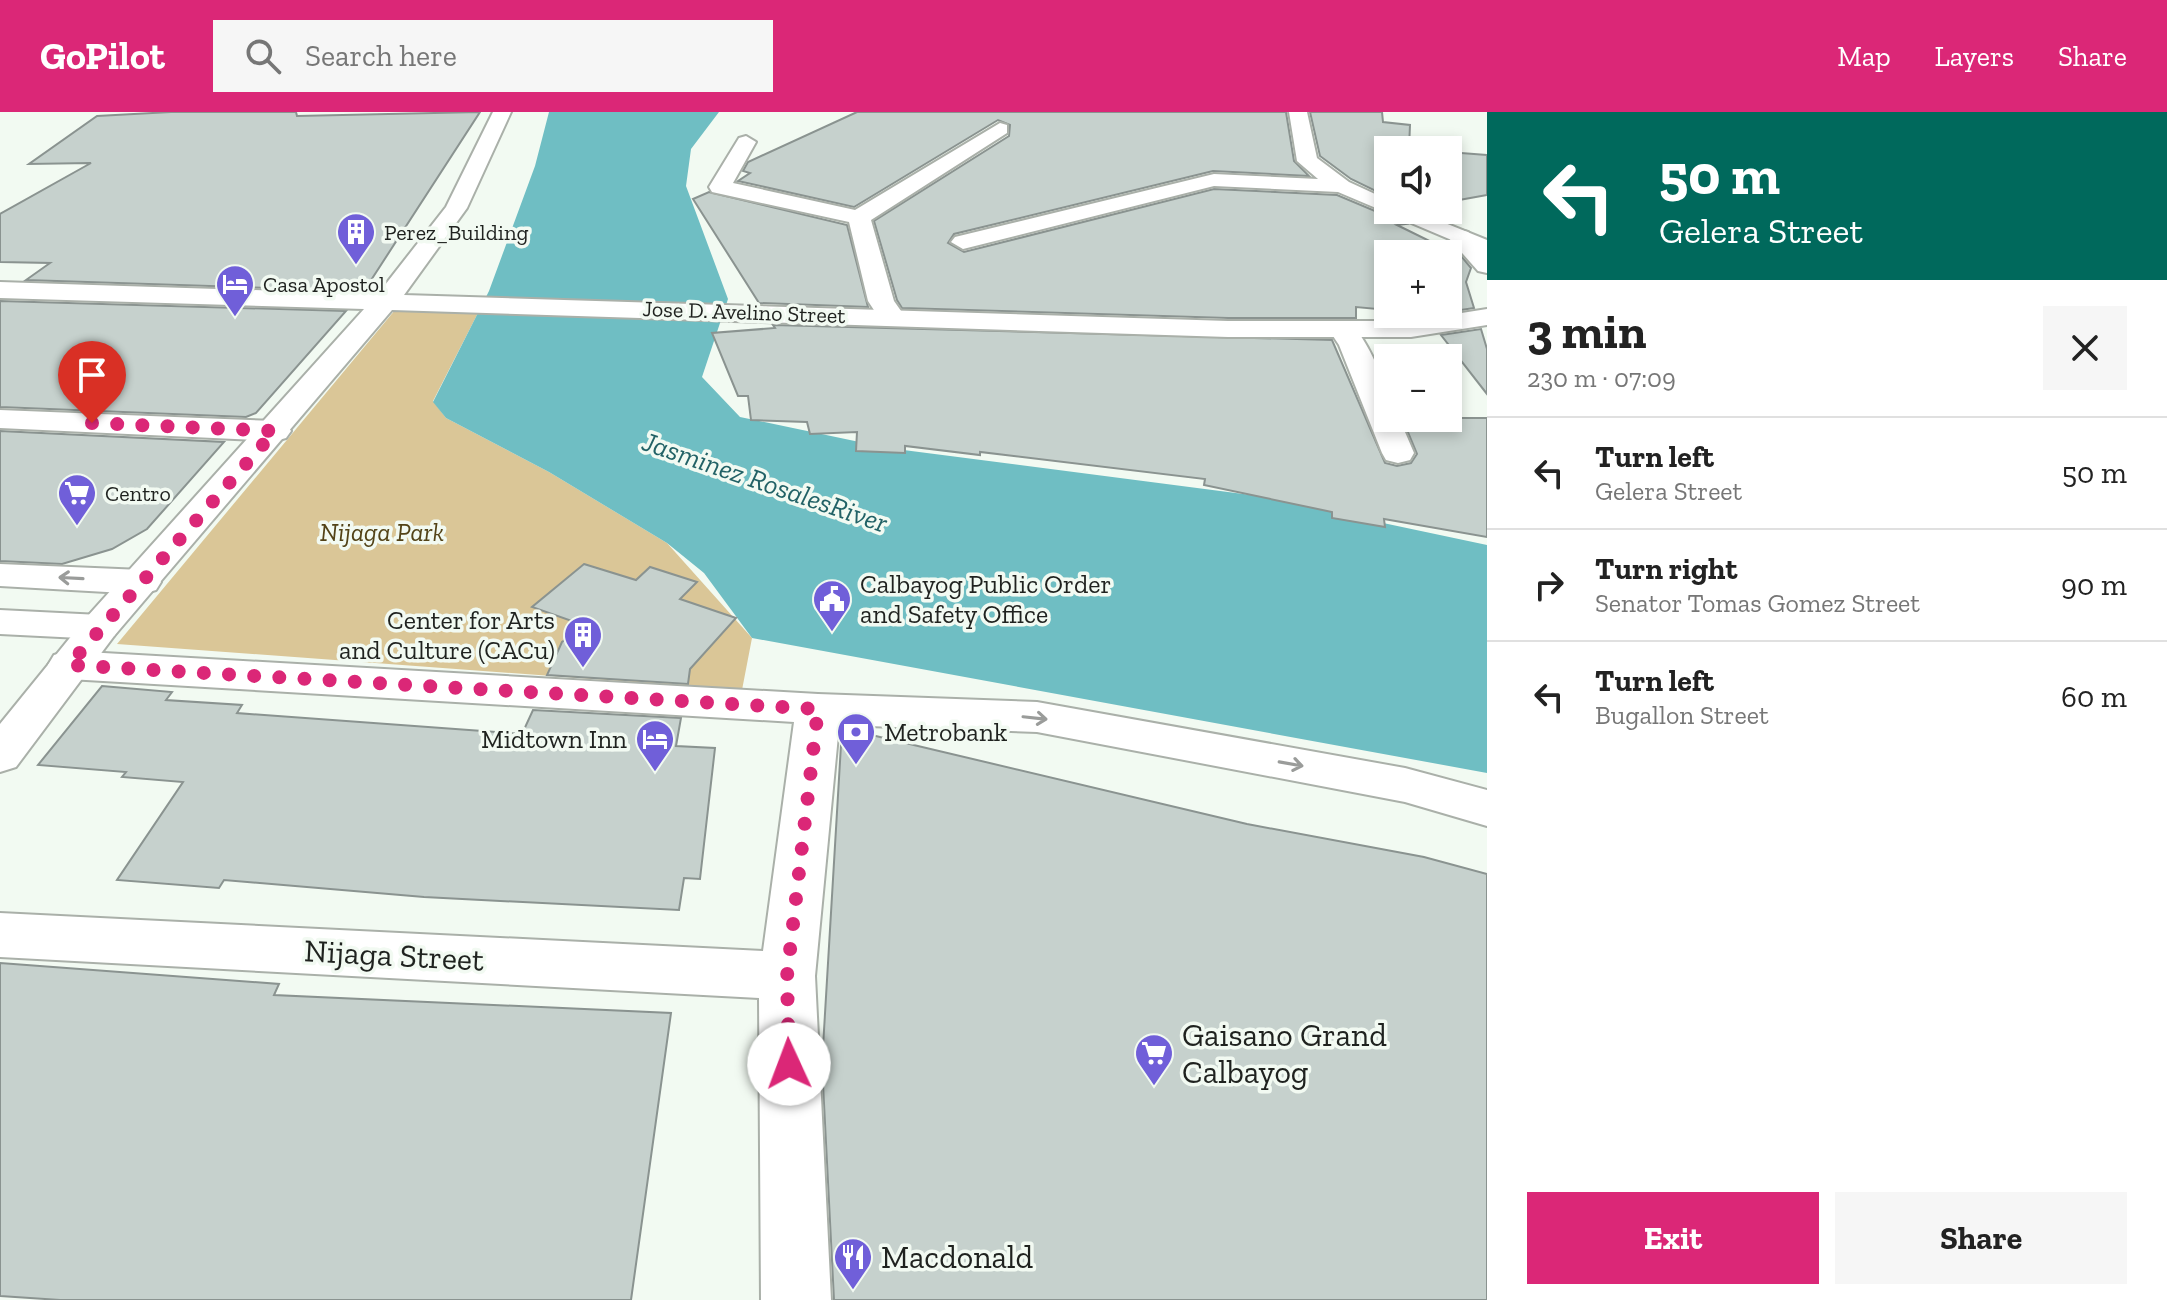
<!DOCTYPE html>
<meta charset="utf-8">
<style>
body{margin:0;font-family:"Zilla Slab",serif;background:#f6f6f6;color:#222;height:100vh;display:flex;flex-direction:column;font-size:30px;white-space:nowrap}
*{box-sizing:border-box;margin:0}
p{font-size:26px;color:#767676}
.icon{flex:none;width:44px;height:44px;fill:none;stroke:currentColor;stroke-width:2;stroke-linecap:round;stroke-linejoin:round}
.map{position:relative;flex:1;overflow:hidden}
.side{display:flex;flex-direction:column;background:#fff;width:680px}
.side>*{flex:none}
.banner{background:#00695c;color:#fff;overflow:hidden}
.buttons{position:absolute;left:1374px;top:24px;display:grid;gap:16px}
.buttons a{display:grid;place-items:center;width:88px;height:88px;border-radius:0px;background:#fff;box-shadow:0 4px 12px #0003;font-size:40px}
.pin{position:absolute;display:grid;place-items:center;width:68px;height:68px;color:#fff;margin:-82px -34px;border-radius:50% 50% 50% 0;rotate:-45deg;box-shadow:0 0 8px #0007}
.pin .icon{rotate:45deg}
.me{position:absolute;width:88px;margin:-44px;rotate:358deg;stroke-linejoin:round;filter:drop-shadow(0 0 6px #0008)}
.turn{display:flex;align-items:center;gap:28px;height:168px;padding:0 40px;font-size:36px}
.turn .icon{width:104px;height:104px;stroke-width:2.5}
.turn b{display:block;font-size:56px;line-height:68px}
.round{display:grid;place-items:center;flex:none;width:84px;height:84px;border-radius:0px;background:#f6f6f6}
.headline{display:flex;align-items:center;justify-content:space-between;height:136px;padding:0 40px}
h1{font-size:48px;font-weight:800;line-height:60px}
.button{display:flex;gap:16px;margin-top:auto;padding:16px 40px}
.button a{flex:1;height:92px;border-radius:0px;background:#db2777;color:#fff;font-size:32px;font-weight:800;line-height:92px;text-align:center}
.button a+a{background:#f6f6f6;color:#222}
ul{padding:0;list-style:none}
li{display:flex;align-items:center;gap:24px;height:112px;padding:0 40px;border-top:2px solid #e0e0e0}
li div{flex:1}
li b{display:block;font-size:30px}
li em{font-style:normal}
header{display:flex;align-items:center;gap:48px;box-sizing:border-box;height:112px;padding:0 40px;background:#db2777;color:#fff}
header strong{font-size:38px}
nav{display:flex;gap:44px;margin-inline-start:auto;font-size:28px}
.search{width:560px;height:72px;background:#f6f6f6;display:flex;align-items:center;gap:20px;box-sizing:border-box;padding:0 28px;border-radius:0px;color:#767676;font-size:30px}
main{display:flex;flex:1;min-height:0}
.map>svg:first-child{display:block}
.green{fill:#dac697}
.water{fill:#6fbec3}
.building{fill:#c6d1cd;stroke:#8a9390;stroke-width:2}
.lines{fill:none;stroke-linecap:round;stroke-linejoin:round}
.minor-casing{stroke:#aab0a9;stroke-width:4}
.major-casing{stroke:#aab0a9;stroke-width:4}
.minor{fill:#fff;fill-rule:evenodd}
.major{fill:#fff;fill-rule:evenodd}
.oneway{stroke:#9a9c9a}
.route{stroke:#db2777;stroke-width:14;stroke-dasharray:0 25.2}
.labels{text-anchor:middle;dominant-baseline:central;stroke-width:7;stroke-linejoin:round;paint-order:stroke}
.far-poi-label{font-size:22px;fill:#1f221f;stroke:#f2faf2;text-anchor:start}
.far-street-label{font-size:22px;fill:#1f221f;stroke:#f2faf2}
.park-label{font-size:26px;font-style:italic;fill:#534317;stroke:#f2faf2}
.poi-label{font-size:26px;fill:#1f221f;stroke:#f2faf2;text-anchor:start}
.water-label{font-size:28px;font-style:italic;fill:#226266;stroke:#f2faf2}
.near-street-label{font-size:32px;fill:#1f221f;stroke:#f2faf2}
.near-poi-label{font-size:32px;fill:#1f221f;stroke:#f2faf2;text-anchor:start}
</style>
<header>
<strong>GoPilot</strong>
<div class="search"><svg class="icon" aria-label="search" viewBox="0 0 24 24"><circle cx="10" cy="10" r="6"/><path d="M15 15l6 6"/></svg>Search here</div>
<nav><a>Map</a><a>Layers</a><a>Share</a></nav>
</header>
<main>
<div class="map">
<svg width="1487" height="1188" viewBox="0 0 1487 1188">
<rect width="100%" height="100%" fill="#f2faf2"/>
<polygon class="green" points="395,198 479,199 433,289 446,306 549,360 667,431 752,526 742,578 117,532"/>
<polygon class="water" points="549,0 719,0 691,37 686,74 728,187 702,265 740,305 888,336 1251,383 1487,433 1487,661 752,526 704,461 667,431 549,360 446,306 433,290 489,179 535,54"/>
<g class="building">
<polygon points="171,0 296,0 297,4 480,0 364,179 26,168 50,151 0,150 0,102 91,51 29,52 97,4"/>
<polygon points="857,0 1286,0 1294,49 1309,64 1213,59 954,122 948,131 964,140 1214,77 1337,83 1406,112 1397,113 1462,145 1471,156 1466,170 1474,196 1448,200 1448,142 1388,142 1388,198 1356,195 1356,206 1228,206 902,196 897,188 874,109 1009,24 1010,13 998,8 854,95 738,69 750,61 743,59 748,50"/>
<polygon points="1310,0 1382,0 1383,10 1410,13 1409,37 1419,38 1388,38 1388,85 1351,67 1320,44"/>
<polygon points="1448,40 1487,43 1487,83 1448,90"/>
<polygon points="709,80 847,113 868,195 759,191 693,87"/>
<polygon points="0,189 346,199 256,301 246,305 0,295"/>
<polygon points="773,213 1332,228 1385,351 1397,354 1411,351 1417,342 1402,306 1487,306 1487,425 1384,407 1385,415 1332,406 1332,400 1204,373 1205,367 980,340 980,343 905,334 905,341 856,339 857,320 810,322 807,310 751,308 748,284 738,284 712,221 775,216"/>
<polygon points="1481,217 1487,237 1487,282 1441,223"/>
<polygon points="0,319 224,330 147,417 112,437 62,452 0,449"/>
<polygon points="584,452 636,468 650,455 697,470 680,487 736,506 690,557 688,572 547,563 562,530 586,514 532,495"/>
<polygon points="102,574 172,580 166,588 242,593 237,601 522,622 533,598 681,606 676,634 715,636 700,767 684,766 679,798 424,785 224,768 219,776 117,768 183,670 122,665 126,660 38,653"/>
<polygon points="842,616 1247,712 1424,745 1487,762 1487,1188 834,1188 822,952"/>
<polygon points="0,851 279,872 274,883 671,901 631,1188 60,1188 0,1184"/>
</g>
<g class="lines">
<defs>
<g id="minor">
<polygon points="1289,0 1307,0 1317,46 1349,70 1388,88 1388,98 1413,98 1487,128 1487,143 1338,80 1214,74 963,137 951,130 955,125 1214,62 1318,67 1297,49"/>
<polygon points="1000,11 1007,13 1007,21 871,108 894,189 906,206 903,212 883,212 868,189 849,110 712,80 709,75 739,26 746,24 756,30 733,71 855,98"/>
<path d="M1343,210l10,2c20,29 35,59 35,94h11l15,35 -4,7 -12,3 -12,-3 -4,-7 -43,-108 -10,-15 4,-6z"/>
<polygon points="0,298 275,309 286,312 291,319 286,326 275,329 0,316"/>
<polygon points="0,452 142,458 156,462 161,470 156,478 142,482 0,474"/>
<polygon points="0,498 100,503 114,506 120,515 114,524 100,527 0,522"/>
<polygon points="69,539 818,582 1037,590 1405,656 1487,678 1487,714 1405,690 1037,620 839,613 815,864 831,1188 761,1188 759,886 0,845 0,801 763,839 794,610 69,567 54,563 48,553 54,543"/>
</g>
<g id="major">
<polygon points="493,0 511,0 467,96 404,183 1228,209 1411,209 1487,197 1487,213 1411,225 1228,225 392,198 114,524 16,655 0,660 0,612 86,506 364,197 0,186 0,170 378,182 446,95"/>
<polygon points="1460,118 1468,120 1487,140 1487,161 1478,159 1448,125"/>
</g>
</defs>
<use href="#minor" class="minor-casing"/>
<use href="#major" class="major-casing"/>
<use href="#minor" class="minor"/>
<use href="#major" class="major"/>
</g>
<defs><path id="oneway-shaft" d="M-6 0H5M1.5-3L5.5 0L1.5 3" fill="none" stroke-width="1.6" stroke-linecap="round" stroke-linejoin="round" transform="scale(2)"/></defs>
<g class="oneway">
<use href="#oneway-shaft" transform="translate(71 466) rotate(-177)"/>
<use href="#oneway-shaft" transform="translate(1035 606) rotate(6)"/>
<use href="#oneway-shaft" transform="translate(1291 652) rotate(10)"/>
</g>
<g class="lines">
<polyline class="route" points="92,311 275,319 69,553 818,597 787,864 789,952"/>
</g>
<defs>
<symbol id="building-pin" viewBox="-11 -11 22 30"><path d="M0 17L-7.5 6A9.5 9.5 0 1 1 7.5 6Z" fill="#705fd9" stroke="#f2faf2"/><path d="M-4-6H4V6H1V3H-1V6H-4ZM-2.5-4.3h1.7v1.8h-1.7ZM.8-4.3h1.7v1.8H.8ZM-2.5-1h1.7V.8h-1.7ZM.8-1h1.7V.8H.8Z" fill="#fff"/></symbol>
<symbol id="hotel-pin" viewBox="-11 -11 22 30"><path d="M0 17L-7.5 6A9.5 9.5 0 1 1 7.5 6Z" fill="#705fd9" stroke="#f2faf2"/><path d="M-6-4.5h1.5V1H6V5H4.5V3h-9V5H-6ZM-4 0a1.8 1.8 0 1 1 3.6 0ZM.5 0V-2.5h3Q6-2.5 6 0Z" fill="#fff"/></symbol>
<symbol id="supermarket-pin" viewBox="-11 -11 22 30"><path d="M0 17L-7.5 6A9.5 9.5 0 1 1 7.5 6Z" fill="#705fd9" stroke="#f2faf2"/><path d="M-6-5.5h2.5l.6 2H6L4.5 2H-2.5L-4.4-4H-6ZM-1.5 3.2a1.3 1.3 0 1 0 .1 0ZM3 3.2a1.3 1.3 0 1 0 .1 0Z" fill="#fff"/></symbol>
<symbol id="civic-pin" viewBox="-11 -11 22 30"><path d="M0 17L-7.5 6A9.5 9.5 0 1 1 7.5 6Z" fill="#705fd9" stroke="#f2faf2"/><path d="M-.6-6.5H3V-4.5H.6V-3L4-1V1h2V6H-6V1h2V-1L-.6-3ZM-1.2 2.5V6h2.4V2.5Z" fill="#fff"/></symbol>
<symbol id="bank-pin" viewBox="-11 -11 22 30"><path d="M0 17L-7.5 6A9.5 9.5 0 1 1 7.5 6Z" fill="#705fd9" stroke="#f2faf2"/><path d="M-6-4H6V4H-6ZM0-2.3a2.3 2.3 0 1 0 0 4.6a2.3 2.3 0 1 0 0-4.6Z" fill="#fff"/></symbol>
<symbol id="restaurant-pin" viewBox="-11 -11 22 30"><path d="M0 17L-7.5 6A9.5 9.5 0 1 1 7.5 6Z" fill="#705fd9" stroke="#f2faf2"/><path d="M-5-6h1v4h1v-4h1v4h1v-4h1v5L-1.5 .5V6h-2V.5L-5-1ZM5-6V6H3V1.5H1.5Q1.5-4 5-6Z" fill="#fff"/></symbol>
</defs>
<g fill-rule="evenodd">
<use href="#building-pin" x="334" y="98" width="44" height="60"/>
<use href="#hotel-pin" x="213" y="150" width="44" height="60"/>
<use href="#supermarket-pin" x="55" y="359" width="44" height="60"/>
<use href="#civic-pin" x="810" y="465" width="44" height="60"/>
<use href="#building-pin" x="561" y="501" width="44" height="60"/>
<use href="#bank-pin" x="834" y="598" width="44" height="60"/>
<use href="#hotel-pin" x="633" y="605" width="44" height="60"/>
<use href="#supermarket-pin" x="1132" y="919" width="44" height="60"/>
<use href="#restaurant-pin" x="831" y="1123" width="44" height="60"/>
</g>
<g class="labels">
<g class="far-poi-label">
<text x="384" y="120">Perez_Building</text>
<text x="263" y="172">Casa Apostol</text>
<text x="105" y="381">Centro</text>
</g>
<g class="far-street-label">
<text transform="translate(744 200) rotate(2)">Jose D. Avelino Street</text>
</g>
<g class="park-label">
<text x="382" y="420">Nijaga Park</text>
</g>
<g class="poi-label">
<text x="860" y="472">Calbayog Public Order<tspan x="860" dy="30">and Safety Office</tspan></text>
<text x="555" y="508" text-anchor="end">Center for Arts<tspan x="555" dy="30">and Culture (CACu)</tspan></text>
<text x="884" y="620">Metrobank</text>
<text x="627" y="627" text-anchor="end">Midtown Inn</text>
</g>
<g class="water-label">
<text transform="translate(765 370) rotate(19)">Jasminez RosalesRiver</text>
</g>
<g class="near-street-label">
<text transform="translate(394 843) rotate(3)">Nijaga Street</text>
</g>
<g class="near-poi-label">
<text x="1182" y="923">Gaisano Grand<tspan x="1182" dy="37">Calbayog</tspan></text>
<text x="881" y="1145">Macdonald</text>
</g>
</g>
</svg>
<div class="buttons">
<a><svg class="icon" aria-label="sound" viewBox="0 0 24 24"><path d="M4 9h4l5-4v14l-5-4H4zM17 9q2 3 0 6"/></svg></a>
<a>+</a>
<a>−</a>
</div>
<div class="pin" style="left:92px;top:311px;background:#d93025"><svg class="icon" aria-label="arrive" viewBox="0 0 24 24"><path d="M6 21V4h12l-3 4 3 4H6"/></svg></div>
<svg class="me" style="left:789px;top:952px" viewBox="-20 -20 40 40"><circle r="19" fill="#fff"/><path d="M0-13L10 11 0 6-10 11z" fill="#db2777"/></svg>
</div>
<section class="side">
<div class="banner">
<div class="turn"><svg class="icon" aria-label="left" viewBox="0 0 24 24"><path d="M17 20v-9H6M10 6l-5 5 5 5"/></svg><div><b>50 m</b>Gelera Street</div></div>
</div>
<div class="headline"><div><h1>3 min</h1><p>230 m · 07:09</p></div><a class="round"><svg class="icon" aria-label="close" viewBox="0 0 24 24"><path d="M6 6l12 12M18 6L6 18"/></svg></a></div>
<ul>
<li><svg class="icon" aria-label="left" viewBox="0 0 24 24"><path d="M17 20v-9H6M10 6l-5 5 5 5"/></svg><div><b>Turn left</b><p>Gelera Street</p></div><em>50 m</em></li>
<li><svg class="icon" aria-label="right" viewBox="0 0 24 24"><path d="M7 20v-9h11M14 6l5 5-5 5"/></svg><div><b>Turn right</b><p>Senator Tomas Gomez Street</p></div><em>90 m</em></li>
<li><svg class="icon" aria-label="left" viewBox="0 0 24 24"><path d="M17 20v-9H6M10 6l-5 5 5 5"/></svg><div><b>Turn left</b><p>Bugallon Street</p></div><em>60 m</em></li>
</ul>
<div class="button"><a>Exit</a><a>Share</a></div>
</section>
</main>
